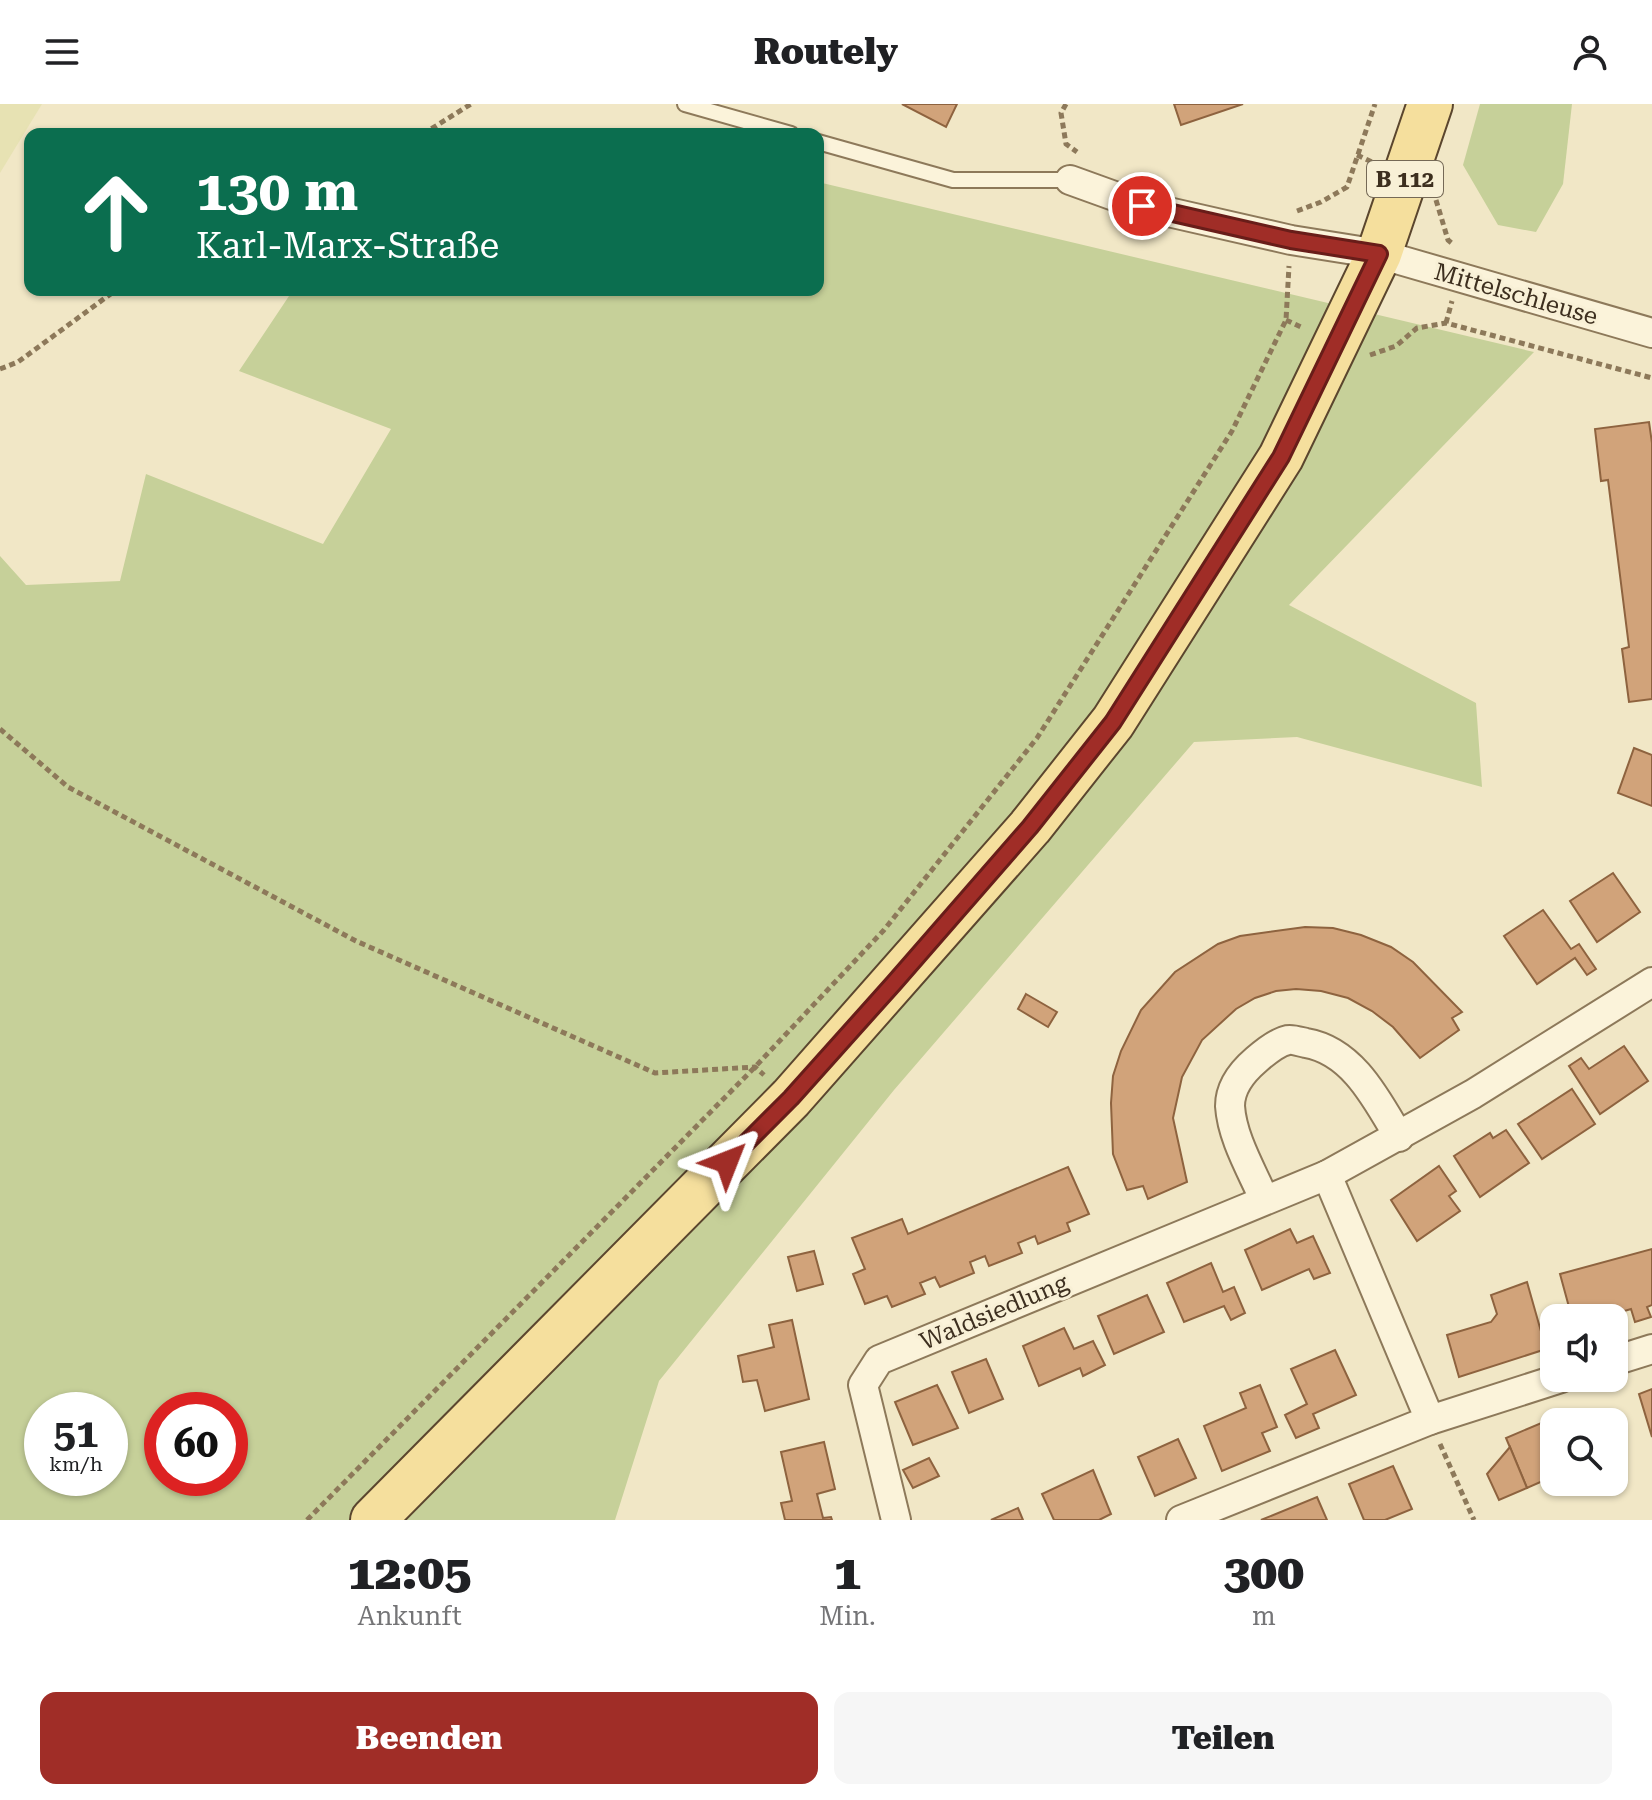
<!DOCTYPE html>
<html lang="de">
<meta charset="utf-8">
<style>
body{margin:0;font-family:"Roboto Serif",serif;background:#f6f6f6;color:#202124;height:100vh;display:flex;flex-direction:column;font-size:30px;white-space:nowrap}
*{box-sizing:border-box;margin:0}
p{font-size:26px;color:#757577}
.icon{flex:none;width:44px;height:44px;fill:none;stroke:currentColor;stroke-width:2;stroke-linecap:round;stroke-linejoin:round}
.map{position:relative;height:1416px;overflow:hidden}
.panel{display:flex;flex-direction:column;background:#fff;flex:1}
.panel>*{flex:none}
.guide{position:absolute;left:24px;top:24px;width:800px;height:168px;border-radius:16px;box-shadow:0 2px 6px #0004;background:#0b6e4f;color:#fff;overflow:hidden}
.controls{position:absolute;left:1540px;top:1200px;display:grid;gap:16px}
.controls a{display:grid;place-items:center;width:88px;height:88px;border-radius:16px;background:#fff;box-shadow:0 2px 6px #0004;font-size:40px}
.speed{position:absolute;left:24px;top:1288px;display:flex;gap:16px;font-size:40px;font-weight:700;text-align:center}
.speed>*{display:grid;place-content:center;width:104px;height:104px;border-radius:50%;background:#fff;box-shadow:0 2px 6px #0004;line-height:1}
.speed small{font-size:20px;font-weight:400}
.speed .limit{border:12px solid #d22;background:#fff;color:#111}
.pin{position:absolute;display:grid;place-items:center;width:68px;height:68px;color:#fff;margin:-34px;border:4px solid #fff;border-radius:50%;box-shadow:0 2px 8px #0007}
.me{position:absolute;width:88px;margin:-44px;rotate:45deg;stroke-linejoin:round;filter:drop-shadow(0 0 6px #0008)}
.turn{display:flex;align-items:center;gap:28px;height:168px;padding:0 40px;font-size:36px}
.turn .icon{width:104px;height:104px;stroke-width:2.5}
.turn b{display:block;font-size:56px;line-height:68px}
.eta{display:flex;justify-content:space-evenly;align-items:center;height:136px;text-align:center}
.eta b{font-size:48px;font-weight:800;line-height:56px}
.button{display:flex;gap:16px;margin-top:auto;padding:16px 40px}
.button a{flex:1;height:92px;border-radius:16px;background:#a02d27;color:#fff;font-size:32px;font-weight:800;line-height:92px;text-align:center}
.button a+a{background:#f6f6f6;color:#202124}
header{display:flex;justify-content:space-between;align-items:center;height:104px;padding:0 40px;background:#fff;font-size:36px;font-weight:800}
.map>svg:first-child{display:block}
.farmland{fill:#e7e2b3}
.green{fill:#c6d099;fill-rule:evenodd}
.building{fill:#d1a37a;stroke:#8e633f;stroke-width:2}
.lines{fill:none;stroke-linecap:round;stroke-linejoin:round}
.lane-casing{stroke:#8d795a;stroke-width:18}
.street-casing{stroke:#8d795a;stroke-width:32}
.primary-casing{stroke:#5b462e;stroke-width:48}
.path{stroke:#8d795a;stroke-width:5;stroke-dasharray:6 4;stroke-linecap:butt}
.lane{stroke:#fbf3da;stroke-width:14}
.street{stroke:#fbf3da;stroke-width:28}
.primary{stroke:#f5df9d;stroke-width:44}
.route-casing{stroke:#681d19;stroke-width:20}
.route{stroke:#a02d27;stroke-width:14}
.labels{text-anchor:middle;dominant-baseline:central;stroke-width:6;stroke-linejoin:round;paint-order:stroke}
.shield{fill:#f8f0d6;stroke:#756956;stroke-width:2}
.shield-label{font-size:22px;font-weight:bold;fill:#3d2f1f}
.street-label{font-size:24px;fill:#3d2f1f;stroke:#f8f0d6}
</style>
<header><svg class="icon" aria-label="menu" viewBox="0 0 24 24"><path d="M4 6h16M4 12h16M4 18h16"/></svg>Routely<svg class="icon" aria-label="person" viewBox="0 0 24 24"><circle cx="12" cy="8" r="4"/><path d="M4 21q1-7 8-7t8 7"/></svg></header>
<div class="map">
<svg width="1652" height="1416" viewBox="0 0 1652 1416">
<rect width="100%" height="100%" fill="#f1e7c6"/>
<polygon class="farmland" points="0,0 42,0 0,69"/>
<g class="green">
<polygon points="1480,0 1572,0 1563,80 1536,128 1498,121 1463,61"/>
<path d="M818,78l716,170 -245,253 187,98 6,84 -185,-50 -103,5 -300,348 -235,291 -44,139h-615v-964l26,29 94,-4 26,-107 177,70 68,-115 -152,-58 54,-81h525zM42,1306h68v68h-68zM162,1306h68v68h-68z"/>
</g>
<g class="building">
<polygon points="902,0 957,0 946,23"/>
<polygon points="1174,0 1243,0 1181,21"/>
<polygon points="1649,318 1652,339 1652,595 1629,598 1622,545 1629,543 1608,376 1601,377 1595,325"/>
<polygon points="1634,644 1652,651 1652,702 1618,689"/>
<polygon points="1613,769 1640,808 1597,838 1570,797"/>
<polygon points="1543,806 1571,845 1579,840 1596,865 1587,871 1575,854 1537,880 1504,832"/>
<polygon points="1305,823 1333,824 1361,831 1391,843 1413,858 1462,908 1452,914 1459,926 1420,954 1393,923 1372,907 1348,894 1321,887 1296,885 1276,887 1255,894 1236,905 1202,936 1182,973 1173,1014 1187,1078 1148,1095 1143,1082 1127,1086 1113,1050 1111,999 1113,972 1121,947 1141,906 1175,868 1218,840 1240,832"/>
<polygon points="1026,890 1057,908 1048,923 1018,905"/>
<polygon points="1624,942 1648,977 1600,1010 1569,962 1581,954 1589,965"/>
<polygon points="1572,985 1595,1020 1542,1055 1518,1020"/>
<polygon points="1506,1026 1529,1059 1480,1093 1454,1052 1490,1029 1493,1034"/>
<polygon points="1439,1062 1456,1087 1449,1092 1460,1107 1417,1137 1391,1096"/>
<polygon points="1068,1063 1089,1110 1067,1119 1070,1127 1038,1140 1035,1132 1018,1139 1022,1149 989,1162 985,1152 970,1158 974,1169 940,1183 935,1173 920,1179 925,1190 892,1203 887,1192 865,1200 853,1170 865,1165 852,1134 902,1115 908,1130"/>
<polygon points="1290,1125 1297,1139 1313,1132 1330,1169 1314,1175 1309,1165 1262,1186 1245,1146"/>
<polygon points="1652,1145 1652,1201 1647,1203 1651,1213 1635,1218 1631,1205 1601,1214 1572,1214 1560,1170"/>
<polygon points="814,1147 823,1180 797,1187 788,1153"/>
<polygon points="1211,1159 1223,1188 1234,1183 1245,1209 1231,1216 1224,1202 1184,1218 1167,1179"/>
<polygon points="1527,1178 1546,1245 1459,1273 1447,1231 1491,1218 1497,1210 1491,1191"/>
<polygon points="1147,1191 1164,1228 1114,1250 1098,1212"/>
<polygon points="792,1216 809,1295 765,1307 757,1276 743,1278 738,1252 774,1243 769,1221"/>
<polygon points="1064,1224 1074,1245 1093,1237 1105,1261 1083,1272 1080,1264 1039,1282 1023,1242"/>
<polygon points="1335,1246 1356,1291 1313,1310 1319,1324 1296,1334 1285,1311 1307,1300 1291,1265"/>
<polygon points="986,1255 1003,1295 969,1309 952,1268"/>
<polygon points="937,1281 958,1324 913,1341 895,1298"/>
<polygon points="1260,1281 1277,1323 1262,1329 1270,1347 1222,1367 1204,1322 1246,1304 1240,1289"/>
<polygon points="1652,1285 1652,1333 1639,1290"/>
<polygon points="1565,1309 1569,1318 1554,1318 1554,1372 1527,1384 1506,1334"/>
<polygon points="1178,1335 1196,1374 1155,1392 1138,1353"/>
<polygon points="824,1338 835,1385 817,1390 823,1414 831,1413 832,1416 785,1416 781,1399 792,1397 781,1348"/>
<polygon points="1510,1343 1527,1384 1499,1396 1487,1370"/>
<polygon points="929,1354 939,1372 913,1384 903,1366"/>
<polygon points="1393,1362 1412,1405 1385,1416 1364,1416 1349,1380"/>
<polygon points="1093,1366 1111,1410 1099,1416 1054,1416 1042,1390"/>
<polygon points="1317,1393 1327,1416 1261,1416"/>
<polygon points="1018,1404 1023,1416 991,1416"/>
</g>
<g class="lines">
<defs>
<g id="lane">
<polyline points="685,0 791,30"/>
<polyline points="818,38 953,76 1070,76"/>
</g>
<g id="street">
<polyline points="1070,76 1142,102 1291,136 1379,150 1652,229"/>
<path d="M1264,1095c-12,-28 -32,-61 -34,-93 0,-19 12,-34 26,-46 8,-7 22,-18 32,-20 5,-1 13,2 18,3 47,8 71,57 93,94"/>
<polyline points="1614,1257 1652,1245"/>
<polyline points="1430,1316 1561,1274"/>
<polyline points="896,1416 863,1281 879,1256 1327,1071 1473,990 1652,878"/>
<polyline points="1181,1416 1430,1316 1327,1071"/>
</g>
<polyline id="primary" points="373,1416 791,994 1030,723 1113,618 1281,353 1379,150 1430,0"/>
</defs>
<use href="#lane" class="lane-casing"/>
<use href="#street" class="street-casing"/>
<use href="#primary" class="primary-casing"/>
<g class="path">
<polyline points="1066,0 1061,9 1066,40 1077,48"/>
<polyline points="423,30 471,0"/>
<polyline points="1357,51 1374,59"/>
<polyline points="1436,96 1448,136 1454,141"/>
<polyline points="1297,107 1321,98 1347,83 1375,0"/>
<polyline points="1286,216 1303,224"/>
<polyline points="1446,219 1452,197"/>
<polyline points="1370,251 1396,242 1417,224 1446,219 1652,274"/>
<polyline points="0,265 18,258 116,186"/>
<polyline points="0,625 68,683 356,837 655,969 755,963 764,971"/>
<polyline points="1440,1340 1474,1416"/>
<polyline points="307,1416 755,963 884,826 1037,634 1232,327 1286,216 1289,162"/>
</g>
<use href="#lane" class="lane"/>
<use href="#street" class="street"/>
<use href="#primary" class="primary"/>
</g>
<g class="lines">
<defs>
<polyline id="route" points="727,1058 791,994 894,879 1030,723 1113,618 1281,353 1379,150 1291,136 1142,102"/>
</defs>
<use href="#route" class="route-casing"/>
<use href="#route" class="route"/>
</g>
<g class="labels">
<rect class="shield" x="1367" y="57" width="76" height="36" rx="6"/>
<g class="shield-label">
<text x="1405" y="75">B 112</text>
</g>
<g class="street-label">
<text transform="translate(1516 190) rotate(16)">Mittelschleuse</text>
<text transform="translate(994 1208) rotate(-23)">Waldsiedlung</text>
</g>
</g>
</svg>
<div class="controls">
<a><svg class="icon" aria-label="sound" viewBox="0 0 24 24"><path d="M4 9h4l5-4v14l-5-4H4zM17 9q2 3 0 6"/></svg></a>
<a><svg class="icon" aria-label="search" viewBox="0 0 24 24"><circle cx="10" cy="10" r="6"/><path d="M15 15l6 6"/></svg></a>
</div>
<div class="speed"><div>51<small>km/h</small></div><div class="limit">60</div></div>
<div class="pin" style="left:1142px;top:102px;background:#d93025"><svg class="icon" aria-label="arrive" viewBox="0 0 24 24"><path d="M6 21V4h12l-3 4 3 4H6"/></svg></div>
<svg class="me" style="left:727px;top:1058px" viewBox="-20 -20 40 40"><path d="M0-17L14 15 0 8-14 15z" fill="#a02d27" stroke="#fff" stroke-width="4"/></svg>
<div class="guide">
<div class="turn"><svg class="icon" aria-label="ahead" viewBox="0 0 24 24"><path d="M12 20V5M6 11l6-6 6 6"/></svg><div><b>130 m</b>Karl-Marx-Straße</div></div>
</div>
</div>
<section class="panel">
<div class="eta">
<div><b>12:05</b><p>Ankunft</p></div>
<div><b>1</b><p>Min.</p></div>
<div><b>300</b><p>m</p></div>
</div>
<div class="button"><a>Beenden</a><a>Teilen</a></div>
</section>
